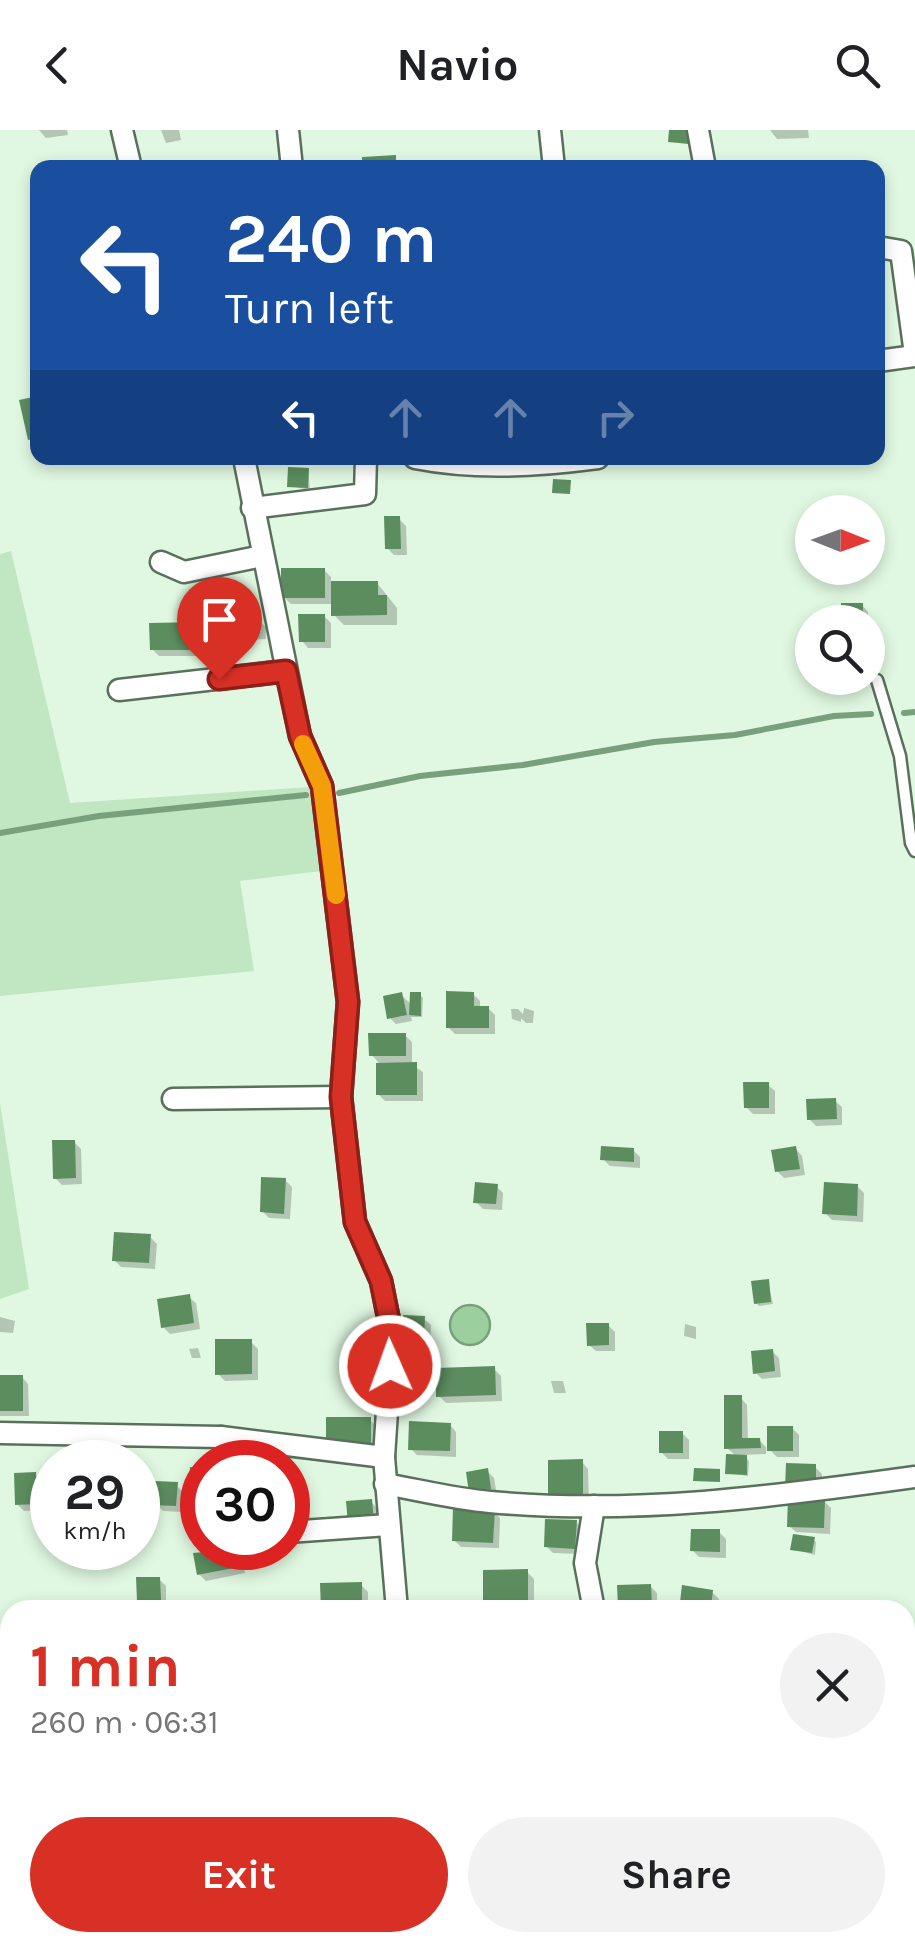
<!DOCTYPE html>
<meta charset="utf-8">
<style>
body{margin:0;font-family:Karla,sans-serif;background:#f2f2f2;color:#202124;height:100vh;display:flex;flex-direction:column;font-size:38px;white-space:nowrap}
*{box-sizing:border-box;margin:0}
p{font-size:32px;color:#757577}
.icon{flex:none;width:55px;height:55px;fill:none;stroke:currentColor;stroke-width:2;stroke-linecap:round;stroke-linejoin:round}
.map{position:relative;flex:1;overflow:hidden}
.sheet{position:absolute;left:0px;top:1470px;width:915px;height:352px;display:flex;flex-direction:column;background:#fff;border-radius:30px 30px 0 0;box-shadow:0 5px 15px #0003}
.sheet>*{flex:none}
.hud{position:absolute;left:30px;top:30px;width:855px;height:305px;border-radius:20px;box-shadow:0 5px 15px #0003;background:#1a4fa0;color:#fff;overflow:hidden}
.needle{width:65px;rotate:91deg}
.buttons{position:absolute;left:795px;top:365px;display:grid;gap:20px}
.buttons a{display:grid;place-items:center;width:90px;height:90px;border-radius:50%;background:#fff;box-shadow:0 5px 15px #0003;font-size:50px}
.speed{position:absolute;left:30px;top:1310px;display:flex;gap:20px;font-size:50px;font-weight:700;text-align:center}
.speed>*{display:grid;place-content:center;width:130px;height:130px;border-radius:50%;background:#fff;box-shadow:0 5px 15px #0003;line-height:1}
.speed small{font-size:25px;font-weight:400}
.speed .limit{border:15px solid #d22;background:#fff;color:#111}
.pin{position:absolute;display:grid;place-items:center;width:85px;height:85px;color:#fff;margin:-102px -42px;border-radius:50% 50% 50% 0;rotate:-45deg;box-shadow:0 0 10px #0007}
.pin .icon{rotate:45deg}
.me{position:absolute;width:110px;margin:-55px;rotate:358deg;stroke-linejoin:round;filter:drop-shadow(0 0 8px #0008)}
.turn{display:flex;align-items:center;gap:35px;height:210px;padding:0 30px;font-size:45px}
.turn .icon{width:130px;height:130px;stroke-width:2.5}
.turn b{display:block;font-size:70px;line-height:85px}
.lanes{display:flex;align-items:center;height:95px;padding:0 30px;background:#0003;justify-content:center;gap:50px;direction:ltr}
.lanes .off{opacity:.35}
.round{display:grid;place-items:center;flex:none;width:105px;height:105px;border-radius:52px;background:#f2f2f2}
.head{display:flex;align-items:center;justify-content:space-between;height:170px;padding:0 30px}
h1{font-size:60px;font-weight:700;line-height:75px;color:#d93025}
.cta{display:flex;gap:20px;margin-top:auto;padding:20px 30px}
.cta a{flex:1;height:115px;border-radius:60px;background:#d93025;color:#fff;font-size:40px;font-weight:700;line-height:115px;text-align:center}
.cta a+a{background:#f2f2f2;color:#202124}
header{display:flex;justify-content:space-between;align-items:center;height:130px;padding:0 30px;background:#fff;font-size:45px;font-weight:700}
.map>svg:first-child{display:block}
.green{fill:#c0e7c1}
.water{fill:#9bcf9e;stroke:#79a07c;stroke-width:2.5}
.shadow{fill:#0003}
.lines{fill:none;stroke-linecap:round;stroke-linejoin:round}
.stream{stroke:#79a07c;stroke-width:6}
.building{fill:#5c8d5f}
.lane-casing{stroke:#5b705c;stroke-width:15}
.street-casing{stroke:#5b705c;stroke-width:25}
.lane{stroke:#fff;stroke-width:10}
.street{stroke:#fff;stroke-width:20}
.route-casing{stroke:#8d1f18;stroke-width:25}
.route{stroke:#d93025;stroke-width:18}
.slow{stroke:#f59e0b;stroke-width:18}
</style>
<header><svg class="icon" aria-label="back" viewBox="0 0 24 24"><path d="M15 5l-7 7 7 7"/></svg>Navio<svg class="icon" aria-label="search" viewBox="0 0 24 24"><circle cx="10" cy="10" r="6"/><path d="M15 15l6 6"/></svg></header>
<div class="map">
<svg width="915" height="1822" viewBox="0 0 915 1822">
<rect width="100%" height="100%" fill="#e0f8e1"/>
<g class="green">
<polygon points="11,421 70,673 309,657 321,741 240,751 254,841 0,866 0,424"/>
<polygon points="0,973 29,1159 0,1169"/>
</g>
<circle class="water" cx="470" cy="1195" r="20"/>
<g class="shadow">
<polygon points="67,0 68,5 46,8 39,0"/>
<polygon points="161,0 179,0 181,10 166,13"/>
<polygon points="770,0 808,0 809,8 777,9"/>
<polygon points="308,340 310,360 290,356"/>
<polygon points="399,389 406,396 407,425 394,425 387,418"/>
<polygon points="324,440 331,447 331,454 377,453 397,478 397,495 344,495 334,485 333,474 291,474 284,467"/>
<polygon points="862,475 868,482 869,514 868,492 843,492 843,476"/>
<polygon points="324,486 331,493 331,518 308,518 302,511"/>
<polygon points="259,491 266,497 266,509 237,510 230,503"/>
<polygon points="198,495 205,502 205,526 159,526 152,519"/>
<polygon points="473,864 480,871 480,878 488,878 495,885 495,904 455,904 448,897"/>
<polygon points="401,865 412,875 420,865 423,868 422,887 411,887 412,891 396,894 390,888"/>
<polygon points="524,878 534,881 533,893 526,893 521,888 521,892 512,889 511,879 518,879 523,884"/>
<polygon points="405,905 412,912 412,935 423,942 423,971 385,971 378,964 378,932 372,925"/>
<polygon points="768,955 775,961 775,984 753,984 746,977"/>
<polygon points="835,971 842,977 842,995 816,996 809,989"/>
<polygon points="74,1012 81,1019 82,1054 62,1055 55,1048"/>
<polygon points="796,1019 802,1026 805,1045 784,1048 777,1041"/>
<polygon points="633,1020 640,1027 640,1038 610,1036 603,1029"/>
<polygon points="285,1050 292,1057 290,1089 269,1088 262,1081"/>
<polygon points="496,1056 503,1063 502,1080 483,1079 476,1072"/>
<polygon points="857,1056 864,1063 863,1092 832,1090 825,1083"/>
<polygon points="150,1107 157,1114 155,1139 121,1137 114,1130"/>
<polygon points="768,1152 773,1174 759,1176 756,1173"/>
<polygon points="189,1167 196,1173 200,1199 170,1204 163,1197"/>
<polygon points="0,1187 15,1191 13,1203 0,1202"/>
<polygon points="424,1189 431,1195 430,1216 422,1215 432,1226 433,1244 406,1244 399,1238 415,1219 404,1208"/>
<polygon points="685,1194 696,1197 696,1209 684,1206"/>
<polygon points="608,1195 615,1202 615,1221 596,1221 589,1215"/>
<polygon points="251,1212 258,1219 258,1250 225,1251 218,1244"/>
<polygon points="198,1218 201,1228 192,1228 189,1219"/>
<polygon points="772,1221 779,1228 781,1247 762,1249 755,1242"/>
<polygon points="494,1239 501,1246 502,1271 446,1273 439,1266"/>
<polygon points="22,1247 28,1254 29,1286 0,1286 0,1248"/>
<polygon points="551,1251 563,1251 566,1263 554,1263"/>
<polygon points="741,1268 747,1275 748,1311 759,1310 766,1317 766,1324 743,1325 749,1331 748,1346 728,1343 737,1327 727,1318"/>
<polygon points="370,1290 377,1297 377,1323 336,1323"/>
<polygon points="450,1295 456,1302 456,1327 417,1325 410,1318"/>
<polygon points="792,1298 799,1305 799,1327 777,1327 770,1320"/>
<polygon points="682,1303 689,1310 689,1329 668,1329 661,1322"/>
<polygon points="582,1332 588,1339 589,1377 558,1377"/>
<polygon points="815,1337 822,1344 822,1365 794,1364"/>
<polygon points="192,1340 202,1341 202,1385 191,1378"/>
<polygon points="487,1341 494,1348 497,1366 472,1362"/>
<polygon points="35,1345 42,1352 43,1380 24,1381 17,1374"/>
<polygon points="176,1355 183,1362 182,1382 163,1381 156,1374"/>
<polygon points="302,1367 308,1374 312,1402 288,1406 288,1369"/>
<polygon points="824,1371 831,1378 830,1404 796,1402 789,1396"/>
<polygon points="371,1372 378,1379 380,1399 357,1401"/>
<polygon points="493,1381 500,1388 499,1418 461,1417 454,1410"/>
<polygon points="576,1392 582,1399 581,1424 553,1423 546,1416"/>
<polygon points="719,1402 726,1409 726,1428 699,1427 692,1420"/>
<polygon points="814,1410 816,1412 815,1425 793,1419"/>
<polygon points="206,1418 240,1418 245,1443 206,1451 199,1444 207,1424"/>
<polygon points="527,1442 534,1449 534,1480 489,1480 486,1477"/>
<polygon points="159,1449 166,1456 166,1476 146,1477 140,1470"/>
<polygon points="361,1455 368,1462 368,1480 323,1480"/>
<polygon points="650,1456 657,1463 657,1480 624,1480 621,1477"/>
<polygon points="712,1462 719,1469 717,1480 689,1478 682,1471"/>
<polygon points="0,1586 4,1590 3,1608 0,1608"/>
<polygon points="8,1614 10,1614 10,1648 6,1645"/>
<polygon points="0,1716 3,1719 4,1742 0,1742"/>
<polygon points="141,1812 141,1815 120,1813 120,1812"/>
<polygon points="424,1812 517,1812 433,1821"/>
<polygon points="659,1812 672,1812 672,1820 680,1822 658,1822 666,1820"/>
</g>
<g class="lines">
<g class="stream">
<polyline points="904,583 915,582"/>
<polyline points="339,663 420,646 523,635 654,612 735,605 834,586 871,584"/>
<polyline points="0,703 99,686 306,665"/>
</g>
</g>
<g class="building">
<polygon points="669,0 690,0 689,14 668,12"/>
<polygon points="396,25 396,38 362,38 362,27"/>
<polygon points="38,266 38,308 28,310 19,270"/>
<polygon points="288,337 309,338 308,358 287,357"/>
<polygon points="553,349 571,350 570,364 552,363"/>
<polygon points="384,386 400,386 401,419 385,419"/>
<rect x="281" y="438" width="44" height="30"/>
<polygon points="331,451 378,451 378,465 387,465 387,485 331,486"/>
<rect x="841" y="473" width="22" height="19"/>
<polygon points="298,484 325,484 325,512 299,512"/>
<polygon points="260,488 260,503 227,504 227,489"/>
<polygon points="199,492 199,520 150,520 149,493"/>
<polygon points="446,861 474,862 474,876 489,876 489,898 446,898"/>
<polygon points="402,862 407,885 387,889 383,866"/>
<polygon points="410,862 421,862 421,886 409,885"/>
<polygon points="368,903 406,903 406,926 369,926"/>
<polygon points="417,932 417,965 376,965 376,933"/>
<polygon points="743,952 769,952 769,978 744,978"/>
<polygon points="836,968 837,989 807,990 806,969"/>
<polygon points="52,1010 75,1010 76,1048 53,1049"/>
<polygon points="601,1016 634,1018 634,1032 600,1030"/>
<polygon points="796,1016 800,1039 775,1042 771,1020"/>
<polygon points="261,1047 286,1048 284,1084 260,1082"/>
<polygon points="475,1052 498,1054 496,1074 473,1073"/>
<polygon points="824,1052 858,1054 857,1086 822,1084"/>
<polygon points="114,1102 151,1104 149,1133 112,1131"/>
<polygon points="769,1149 771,1172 754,1174 751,1151"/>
<polygon points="190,1164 194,1193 161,1198 157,1169"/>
<polygon points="403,1185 425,1186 424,1210 401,1209"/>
<polygon points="586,1193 609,1193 609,1215 587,1216"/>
<polygon points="215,1209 252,1209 252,1244 215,1245"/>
<polygon points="426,1216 427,1238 396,1239 396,1218"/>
<polygon points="773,1219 775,1241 753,1244 751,1221"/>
<polygon points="495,1236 496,1265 436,1267 436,1238"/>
<rect x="0" y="1245" width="23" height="36"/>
<polygon points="724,1265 742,1265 742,1308 760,1308 761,1318 724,1319"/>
<rect x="326" y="1287" width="45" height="30"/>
<polygon points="409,1291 451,1293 450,1321 408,1320"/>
<rect x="767" y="1296" width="26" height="25"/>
<rect x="659" y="1301" width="24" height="22"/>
<polygon points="726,1324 747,1325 747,1345 725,1344"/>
<polygon points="583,1329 583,1371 548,1371 548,1330"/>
<polygon points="786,1333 816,1334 816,1359 785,1358"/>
<polygon points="190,1337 202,1338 202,1380 188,1379"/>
<polygon points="488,1338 491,1359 469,1363 466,1342"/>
<polygon points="694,1338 720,1339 720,1352 693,1351"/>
<polygon points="36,1342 37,1374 15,1375 14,1343"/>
<polygon points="155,1351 178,1352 176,1376 154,1375"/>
<polygon points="302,1365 307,1396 288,1399 288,1367"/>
<polygon points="788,1367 825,1369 824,1398 787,1397"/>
<polygon points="372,1369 374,1393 348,1395 346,1371"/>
<polygon points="453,1377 495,1379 493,1413 452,1411"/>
<polygon points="545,1389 577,1390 575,1419 544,1417"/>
<polygon points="691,1399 720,1399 720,1422 690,1421"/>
<polygon points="793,1404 815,1407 812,1423 790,1420"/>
<polygon points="203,1418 236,1418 239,1437 197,1445 193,1423 204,1422"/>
<polygon points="528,1439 528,1477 483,1478 483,1440"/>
<polygon points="136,1447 160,1447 161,1470 137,1471"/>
<polygon points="362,1452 362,1480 321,1480 320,1453"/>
<polygon points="651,1454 652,1477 618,1478 617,1455"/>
<polygon points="682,1455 713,1460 711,1477 680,1472"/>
<rect x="695" y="1812" width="53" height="10"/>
</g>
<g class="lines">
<defs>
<polyline id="lane" points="877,550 900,626 911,713 915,721"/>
<g id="street">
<polyline points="122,0 131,38"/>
<polyline points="288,0 292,38"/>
<polyline points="550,0 554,38"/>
<polyline points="698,0 705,38"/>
<polyline points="878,117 901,121 915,224"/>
<polyline points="878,231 915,226"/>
<polyline points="244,328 300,606 322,656 348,872 341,967 355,1092 381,1151 392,1206 384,1327 397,1480"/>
<path d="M415,328c61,12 122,8 183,0"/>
<polyline points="252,378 365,364 366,328"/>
<polyline points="161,432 184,442 262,426"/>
<polyline points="119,560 286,541"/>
<polyline points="173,969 341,967"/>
<polyline points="0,1303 221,1307 384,1327"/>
<polyline points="221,1307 234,1332"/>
<path d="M385,1354c34,6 70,15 105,18 145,13 282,-5 425,-25"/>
<polyline points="288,1402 388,1395"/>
<polyline points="594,1480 585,1433 594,1376"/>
<polyline points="905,1550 915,1549"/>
<polyline points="0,1746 10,1745"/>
<polyline points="408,1812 408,1822"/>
</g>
</defs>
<use href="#lane" class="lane-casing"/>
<use href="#street" class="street-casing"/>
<use href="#lane" class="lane"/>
<use href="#street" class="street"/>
</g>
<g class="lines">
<defs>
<polyline id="route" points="219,549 286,541 300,606 322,656 348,872 341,967 355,1092 381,1151 392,1206 390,1236"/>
</defs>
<use href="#route" class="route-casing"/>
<use href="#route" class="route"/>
<polyline class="slow" points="303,614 322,656 336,765"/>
</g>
</svg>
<div class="buttons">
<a><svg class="needle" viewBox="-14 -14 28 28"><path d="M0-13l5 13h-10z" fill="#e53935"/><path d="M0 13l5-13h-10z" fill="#757577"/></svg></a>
<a><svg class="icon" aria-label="search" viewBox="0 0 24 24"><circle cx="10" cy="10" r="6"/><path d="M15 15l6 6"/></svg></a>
</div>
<div class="speed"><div>29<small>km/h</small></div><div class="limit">30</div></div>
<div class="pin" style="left:219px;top:549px;background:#d93025"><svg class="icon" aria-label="arrive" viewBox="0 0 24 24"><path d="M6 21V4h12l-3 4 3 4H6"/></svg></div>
<svg class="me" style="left:390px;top:1236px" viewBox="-20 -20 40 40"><circle r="17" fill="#d93025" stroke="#fff" stroke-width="3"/><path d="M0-11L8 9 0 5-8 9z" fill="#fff"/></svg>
<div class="hud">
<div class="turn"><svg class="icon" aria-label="left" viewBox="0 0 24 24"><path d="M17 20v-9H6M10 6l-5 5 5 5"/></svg><div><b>240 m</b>Turn left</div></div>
<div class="lanes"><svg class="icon" aria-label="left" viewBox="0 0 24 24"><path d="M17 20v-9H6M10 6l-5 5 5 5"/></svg><svg class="icon off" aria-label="ahead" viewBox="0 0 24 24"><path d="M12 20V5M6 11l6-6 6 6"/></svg><svg class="icon off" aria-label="ahead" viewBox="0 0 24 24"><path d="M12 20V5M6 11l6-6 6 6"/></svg><svg class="icon off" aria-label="right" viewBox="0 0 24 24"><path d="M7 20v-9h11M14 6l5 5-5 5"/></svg></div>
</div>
<section class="sheet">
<div class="head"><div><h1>1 min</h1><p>260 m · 06:31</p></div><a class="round"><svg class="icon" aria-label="close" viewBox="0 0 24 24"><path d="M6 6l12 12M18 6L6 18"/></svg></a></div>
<div class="cta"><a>Exit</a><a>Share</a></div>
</section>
</div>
